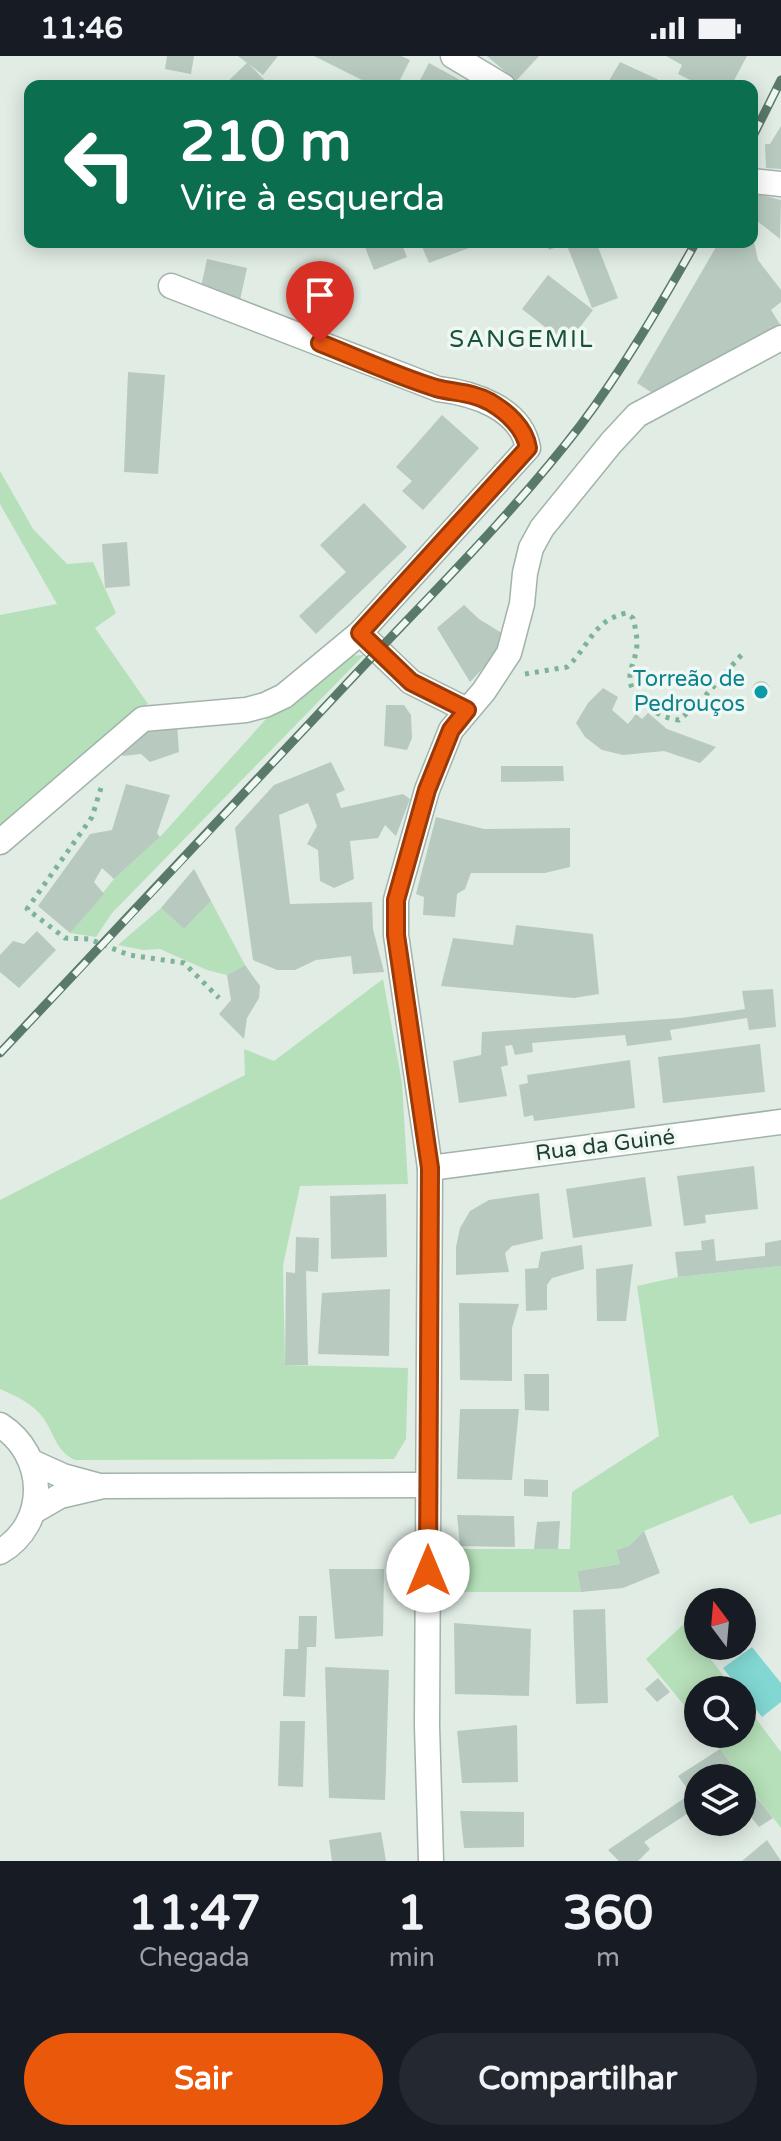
<!DOCTYPE html>
<html lang="pt">
<meta charset="utf-8">
<style>
body{margin:0;font-family:"Varela Round",sans-serif;background:#242831;color:#f1f3f6;height:100vh;display:flex;flex-direction:column;font-size:30px;white-space:nowrap}
*{box-sizing:border-box;margin:0}
p{font-size:26px;color:#9ea1a6}
.icon{flex:none;width:44px;height:44px;fill:none;stroke:currentColor;stroke-width:2;stroke-linecap:round;stroke-linejoin:round}
.map{position:relative;height:1805px;overflow:hidden}
.side{display:flex;flex-direction:column;background:#171b24;flex:1}
.side>*{flex:none}
.hud{position:absolute;left:24px;top:24px;width:734px;height:168px;border-radius:16px;box-shadow:0 4px 20px #0003;background:#0b6e4f;color:#fff;overflow:hidden}
.needle{width:52px;rotate:344deg}
.controls{position:absolute;left:684px;top:1532px;display:grid;gap:16px}
.controls a{display:grid;place-items:center;width:72px;height:72px;border-radius:50%;background:#171b24;box-shadow:0 4px 20px #0003;font-size:40px}
.pin{position:absolute;display:grid;place-items:center;width:68px;height:68px;color:#fff;margin:-82px -34px;border-radius:50% 50% 50% 0;rotate:-45deg;box-shadow:0 0 8px #0007}
.pin .icon{rotate:45deg}
.me{position:absolute;width:88px;margin:-44px;rotate:0deg;stroke-linejoin:round;filter:drop-shadow(0 0 6px #0008)}
.turn{display:flex;align-items:center;gap:28px;height:168px;padding:0 24px;font-size:36px}
.turn .icon{width:104px;height:104px;stroke-width:2.5}
.turn b{display:block;font-size:56px;line-height:68px}
.eta{display:flex;justify-content:space-evenly;align-items:center;height:136px;text-align:center}
.eta b{font-size:48px;font-weight:700;line-height:56px}
.cta{display:flex;gap:16px;margin-top:auto;padding:16px 24px}
.cta a{flex:1;height:92px;border-radius:48px;background:#ea580c;color:#fff;font-size:32px;font-weight:700;line-height:92px;text-align:center}
.cta a+a{background:#242831;color:#f1f3f6}
.status{display:flex;justify-content:space-between;align-items:center;height:56px;padding:0 40px;background:#171b24;direction:ltr}
.status svg{height:22px;fill:currentColor}
.map>svg:first-child{display:block}
.green{fill:#b6e0b9}
.water{fill:#82d7d3}
.building{fill:#b8cabf}
.lines{fill:none;stroke-linecap:round;stroke-linejoin:round}
.minor-casing{stroke:#a2b4aa;stroke-width:27}
.path{stroke:#7db397;stroke-width:5;stroke-dasharray:4 6;stroke-linecap:butt}
.minor{stroke:#fff;stroke-width:24}
.rail-casing{stroke:#597a6a;stroke-width:9}
.rail{stroke:#f0f8f3;stroke-width:6;stroke-dasharray:18;stroke-linecap:butt}
.route-casing{stroke:#983908;stroke-width:20}
.route{stroke:#ea580c;stroke-width:14}
.culture-dot{fill:#0f9aa8;stroke:#f0f8f3;stroke-width:3}
.labels{text-anchor:middle;dominant-baseline:central;stroke-width:7;stroke-linejoin:round;paint-order:stroke}
.culture-label{font-size:22px;fill:#0d838f;stroke:#f0f8f3;text-anchor:end}
.street-label{font-size:22px;fill:#1f3e2f;stroke:#f0f8f3}
.neighbourhood-label{font-size:24px;letter-spacing:2px;fill:#195239;stroke:#f0f8f3}
</style>
<div class="status"><b>11:46</b><svg viewBox="0 0 49 12"><path d="M0 12V9h3v3zM5 12V6h3v6zM10 12V3h3v9zM15 12V0h3v12zM26 1h20v11H26zM47 4h2v5h-2z"/></svg></div>
<div class="map">
<svg width="781" height="1805" viewBox="0 0 781 1805">
<rect width="100%" height="100%" fill="#e0ece4"/>
<g class="green">
<polygon points="0,415 33,473 67,508 93,506 116,557 95,572 148,648 0,775 0,559 57,548 0,448"/>
<polygon points="364,599 112,857 96,881 70,877 114,823 160,781 275,653 349,600"/>
<polygon points="211,845 245,909 227,919 207,914 160,893 143,894 118,889 161,852 184,873"/>
<path d="M383,923l19,104 6,101 -108,2 -17,79 2,100 123,3 -2,71 -12,20 -319,1c-19,-9 -20,-25 -31,-41 -10,-15 -28,-23 -44,-30v-189l245,-125 -1,-26 30,12z"/>
<polygon points="781,1210 781,1458 750,1468 732,1439 644,1475 629,1490 616,1494 620,1508 577,1515 581,1536 452,1536 447,1493 570,1493 572,1436 659,1380 637,1230 678,1221"/>
<polygon points="684,1568 698,1586 698,1590 701,1590 734,1634 698,1634 698,1666 646,1603"/>
<polygon points="742,1644 781,1696 781,1772 708,1678 742,1678"/>
</g>
<polygon class="water" points="752,1591 781,1627 781,1646 762,1661 723,1612"/>
<g class="building">
<polygon points="167,0 194,0 191,18 165,13"/>
<polygon points="238,0 278,0 263,19 249,8 270,30 223,30 247,7"/>
<polygon points="314,0 401,0 410,4 397,30 374,30"/>
<polygon points="487,0 539,0 516,25"/>
<polygon points="666,0 747,0 731,30 710,28 702,30 678,18 682,9"/>
<polygon points="620,6 657,23 665,30 606,30"/>
<polygon points="429,7 471,30 417,30"/>
<polygon points="781,70 781,113 766,112 765,88 770,88"/>
<polygon points="758,138 781,144 780,183 752,161"/>
<polygon points="363,186 401,186 407,201 374,214"/>
<polygon points="420,186 485,186 429,207"/>
<polygon points="546,186 596,186 618,242 592,252 566,187 549,194"/>
<polygon points="719,186 739,186 740,190 754,186 758,204 781,234 781,246 771,254 781,270 654,338 637,327"/>
<polygon points="207,203 247,212 240,244 200,235"/>
<polygon points="548,219 593,254 567,288 522,253"/>
<polygon points="128,316 165,319 158,418 124,416"/>
<polygon points="442,359 479,392 423,454 402,435 412,425 396,411"/>
<polygon points="364,447 407,491 316,578 299,560 346,516 320,489"/>
<polygon points="127,486 130,530 105,532 102,488"/>
<polygon points="464,549 479,563 505,579 486,609 470,626 437,572"/>
<circle cx="761" cy="634" r="9"/>
<polygon points="603,632 618,641 612,654 628,668 636,658 642,663 648,657 667,673 716,691 700,707 664,695 623,699 602,694 585,681 576,667 588,647"/>
<polygon points="386,649 404,649 411,659 412,682 407,694 384,690"/>
<polygon points="177,668 179,696 150,706 141,698 123,700 119,696 138,676"/>
<polygon points="331,706 345,734 336,738 341,752 403,738 410,743 396,780 385,769 378,782 350,785 354,823 334,832 320,825 318,794 307,788 317,770 308,747 279,759 290,848 372,846 373,873 384,916 353,918 351,900 316,904 295,914 277,914 253,904 235,772 274,729"/>
<polygon points="501,710 563,710 564,725 501,726"/>
<polygon points="126,728 170,739 157,777 160,781 114,823 102,812 94,826 104,838 70,877 38,850 90,778 112,774"/>
<polygon points="436,761 484,773 570,772 570,811 545,817 471,817 465,833 457,838 455,861 423,859 424,841 416,838"/>
<polygon points="194,813 211,845 184,873 161,852"/>
<polygon points="516,869 593,878 599,938 574,942 441,930 453,882 513,889"/>
<polygon points="37,875 56,894 19,932 0,916 0,899 13,885 24,888"/>
<polygon points="245,909 260,930 259,942 247,962 244,983 219,958 231,944 227,919"/>
<polygon points="773,933 776,971 749,974 747,962 670,974 672,984 627,990 625,979 532,987 533,996 515,999 512,989 505,990 508,1009 501,1011 507,1040 459,1047 453,1005 481,999 482,976 681,962 732,955 745,953 742,935"/>
<polygon points="760,988 765,1036 663,1047 658,1001"/>
<polygon points="630,1004 635,1052 534,1065 533,1059 524,1061 519,1029 528,1027 527,1019"/>
<polygon points="754,1110 758,1153 705,1159 706,1167 684,1170 677,1120"/>
<polygon points="645,1121 652,1170 573,1182 566,1133"/>
<polygon points="539,1137 543,1183 512,1190 505,1197 509,1216 456,1219 456,1191 460,1172 470,1155 489,1144"/>
<polygon points="386,1138 387,1201 331,1203 330,1140"/>
<polygon points="296,1181 319,1182 318,1216 306,1215 308,1309 285,1309 286,1216 295,1217"/>
<polygon points="714,1183 716,1205 765,1200 765,1187 781,1184 781,1210 678,1221 675,1196 702,1194 701,1185"/>
<polygon points="582,1189 584,1213 552,1222 547,1229 547,1254 526,1255 525,1213 538,1212 541,1196"/>
<polygon points="633,1208 626,1265 597,1265 596,1213"/>
<polygon points="390,1233 389,1300 318,1298 322,1237"/>
<polygon points="459,1247 519,1248 512,1272 512,1325 460,1324"/>
<polygon points="524,1318 549,1318 549,1355 525,1354"/>
<polygon points="460,1353 519,1353 512,1424 457,1423"/>
<polygon points="524,1423 548,1424 548,1441 524,1440"/>
<polygon points="457,1459 514,1460 515,1491 460,1490"/>
<polygon points="560,1465 558,1493 534,1493 537,1466"/>
<polygon points="644,1475 660,1517 623,1532 581,1536 577,1515 620,1508 616,1494 629,1490"/>
<polygon points="329,1513 384,1513 383,1580 335,1583"/>
<polygon points="605,1553 608,1647 576,1648 573,1554"/>
<polygon points="698,1557 698,1586 684,1568"/>
<polygon points="299,1560 317,1560 316,1591 307,1591 305,1641 283,1640 285,1593 298,1593"/>
<polygon points="454,1567 531,1573 529,1640 455,1638"/>
<polygon points="325,1611 389,1614 385,1744 329,1742"/>
<polygon points="658,1622 670,1636 657,1646 645,1633"/>
<polygon points="280,1665 305,1665 303,1731 278,1730"/>
<polygon points="517,1669 518,1726 462,1727 457,1675"/>
<polygon points="720,1693 741,1722 698,1722 698,1747 678,1720"/>
<polygon points="742,1723 773,1762 759,1771 742,1750"/>
<polygon points="686,1741 696,1752 644,1786 650,1793 638,1805 619,1805 608,1794"/>
<polygon points="460,1755 524,1756 524,1791 464,1792"/>
<polygon points="381,1776 386,1805 332,1805 329,1784"/>
<polygon points="767,1784 781,1805 742,1805"/>
</g>
<g class="lines">
<defs>
<g id="minor">
<polyline points="453,0 503,30"/>
<polyline points="752,125 781,128"/>
<polyline points="360,577 411,626 467,654"/>
<path d="M0,786l143,-123 103,-9 19,-5 19,-9 76,-63 168,-185c-7,-40 -55,-55 -90,-59l-267,-103"/>
<polyline points="430,1112 781,1066"/>
<path d="M0,1369c47,30 49,98 0,127"/>
<polyline points="32,1406 63,1420 96,1429"/>
<polyline points="34,1455 60,1440 103,1430 428,1429"/>
<polyline points="431,1805 427,1670 430,1112 396,879 396,844 427,734 451,674 484,635 509,597 522,548 525,517 531,492 542,472 611,387 637,359 781,282"/>
</g>
</defs>
<use href="#minor" class="minor-casing"/>
<g class="path">
<path d="M525,618l42,-7c23,-21 25,-46 59,-54l7,5c3,13 6,25 2,38 -1,6 -5,13 -5,19 -2,24 28,43 49,45l19,-16 46,-52"/>
<polyline points="101,732 92,761 27,853 65,882 89,883 129,899 184,907 219,942"/>
</g>
<use href="#minor" class="minor"/>
<defs>
<g id="rail">
<polyline points="752,82 781,24"/>
<path d="M0,997c114,-120 227,-241 340,-362 81,-87 167,-170 240,-265 43,-57 81,-122 116,-184"/>
</g>
</defs>
<use href="#rail" class="rail-casing"/>
<use href="#rail" class="rail"/>
</g>
<g class="lines">
<defs>
<path id="route" d="M320,287c38,15 77,33 116,45 19,5 36,4 54,14 17,10 35,26 38,46l-168,185 51,49 56,28 -16,20 -24,60 -31,110v35l34,233 -2,403"/>
</defs>
<use href="#route" class="route-casing"/>
<use href="#route" class="route"/>
</g>
<circle class="culture-dot" cx="761" cy="636" r="8"/>
<g class="labels">
<g class="culture-label">
<text x="745" y="623">Torreão de<tspan x="745" dy="25">Pedrouços</tspan></text>
</g>
<g class="street-label">
<text transform="translate(605 1089) rotate(-7)">Rua da Guiné</text>
</g>
<g class="neighbourhood-label">
<text x="522" y="283">SANGEMIL</text>
</g>
</g>
</svg>
<div class="controls">
<a><svg class="needle" viewBox="-14 -14 28 28"><path d="M0-13l5 13h-10z" fill="#e53935"/><path d="M0 13l5-13h-10z" fill="#9ea1a6"/></svg></a>
<a><svg class="icon" aria-label="search" viewBox="0 0 24 24"><circle cx="10" cy="10" r="6"/><path d="M15 15l6 6"/></svg></a>
<a><svg class="icon" aria-label="layers" viewBox="0 0 24 24"><path d="M12 4l9 5-9 5-9-5zM3 14l9 5 9-5"/></svg></a>
</div>
<div class="pin" style="left:320px;top:287px;background:#d93025"><svg class="icon" aria-label="arrive" viewBox="0 0 24 24"><path d="M6 21V4h12l-3 4 3 4H6"/></svg></div>
<svg class="me" style="left:428px;top:1515px" viewBox="-20 -20 40 40"><circle r="19" fill="#fff"/><path d="M0-13L10 11 0 6-10 11z" fill="#ea580c"/></svg>
<div class="hud">
<div class="turn"><svg class="icon" aria-label="left" viewBox="0 0 24 24"><path d="M17 20v-9H6M10 6l-5 5 5 5"/></svg><div><b>210 m</b>Vire à esquerda</div></div>
</div>
</div>
<section class="side">
<div class="eta">
<div><b>11:47</b><p>Chegada</p></div>
<div><b>1</b><p>min</p></div>
<div><b>360</b><p>m</p></div>
</div>
<div class="cta"><a>Sair</a><a>Compartilhar</a></div>
</section>
